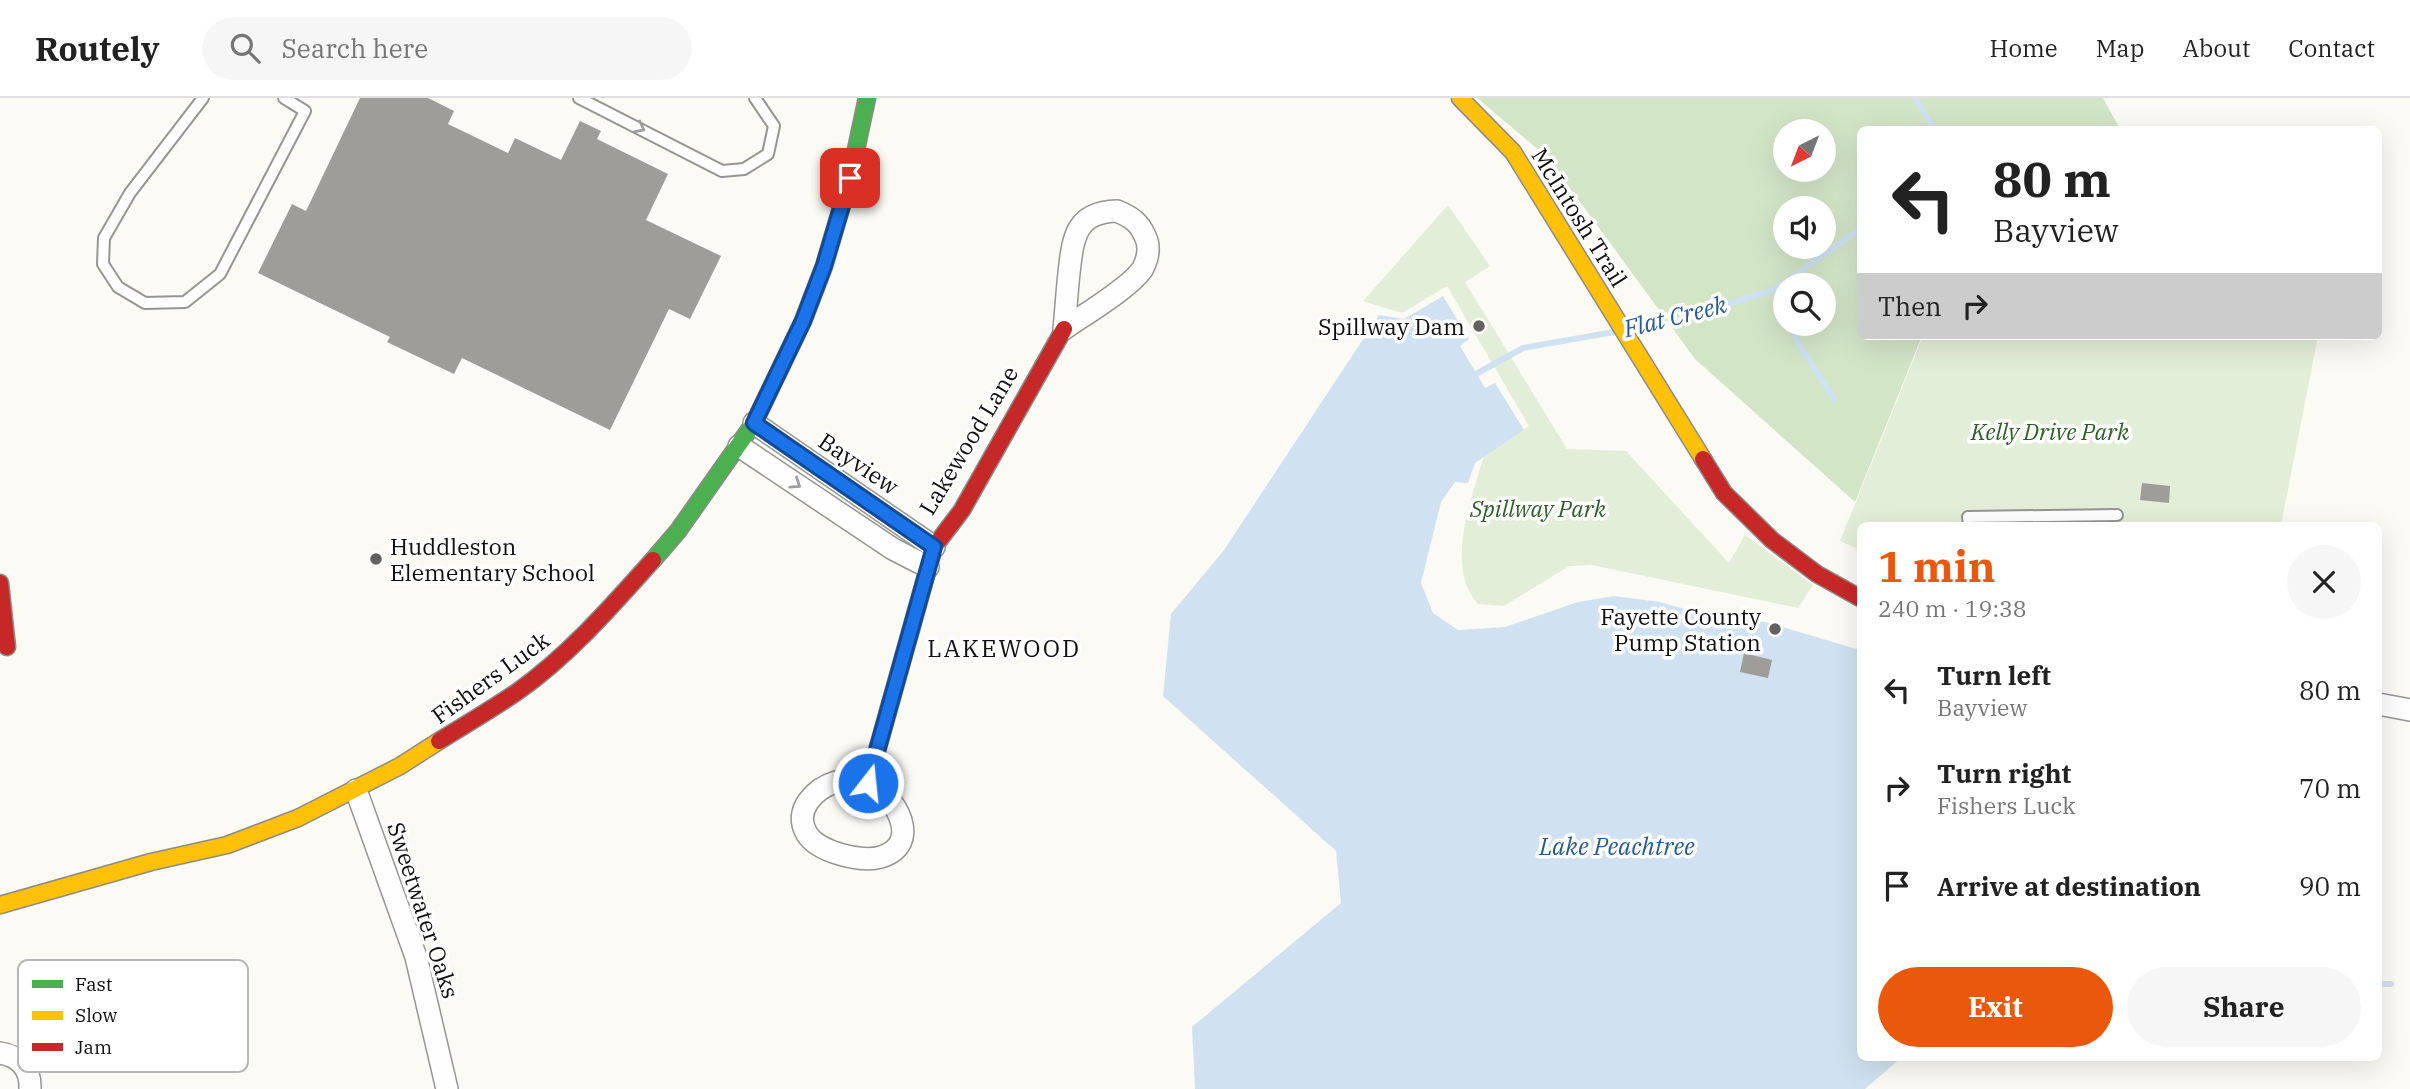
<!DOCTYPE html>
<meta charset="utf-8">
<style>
body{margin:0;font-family:"IBM Plex Serif",serif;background:#f6f6f6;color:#222;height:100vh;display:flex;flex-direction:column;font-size:26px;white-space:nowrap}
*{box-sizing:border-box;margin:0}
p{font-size:23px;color:#767676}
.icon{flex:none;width:38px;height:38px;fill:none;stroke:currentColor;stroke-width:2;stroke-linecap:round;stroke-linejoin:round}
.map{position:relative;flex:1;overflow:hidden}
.drawer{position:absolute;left:1857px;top:424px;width:525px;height:539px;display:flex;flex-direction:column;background:#fff;border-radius:10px;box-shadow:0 7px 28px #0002}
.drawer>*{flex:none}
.banner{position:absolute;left:1857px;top:28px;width:525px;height:214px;border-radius:10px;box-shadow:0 7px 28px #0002;background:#fff;color:#222;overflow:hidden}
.needle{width:46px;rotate:222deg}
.tools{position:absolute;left:1773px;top:21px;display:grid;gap:14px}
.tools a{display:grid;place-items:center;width:63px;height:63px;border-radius:50%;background:#fff;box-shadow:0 7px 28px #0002;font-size:35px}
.pin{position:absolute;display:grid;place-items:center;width:60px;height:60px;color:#fff;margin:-30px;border-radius:14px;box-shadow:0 4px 10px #0006}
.me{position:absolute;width:77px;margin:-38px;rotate:16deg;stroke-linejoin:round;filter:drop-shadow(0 0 5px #0008)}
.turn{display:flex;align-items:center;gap:24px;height:147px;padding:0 21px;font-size:32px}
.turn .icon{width:91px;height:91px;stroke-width:2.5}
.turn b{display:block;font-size:49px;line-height:60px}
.then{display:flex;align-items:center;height:66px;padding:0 21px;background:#0003;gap:14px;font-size:26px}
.round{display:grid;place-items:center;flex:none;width:74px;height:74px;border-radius:37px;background:#f6f6f6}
.summary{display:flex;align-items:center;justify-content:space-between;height:119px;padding:0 21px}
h1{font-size:42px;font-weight:700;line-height:52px;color:#ea580c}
.button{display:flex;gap:14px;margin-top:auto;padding:14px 21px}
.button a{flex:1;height:80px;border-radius:42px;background:#ea580c;color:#fff;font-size:28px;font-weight:700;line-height:80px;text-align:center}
.button a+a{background:#f6f6f6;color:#222}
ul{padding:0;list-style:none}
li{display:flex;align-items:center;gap:21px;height:98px;padding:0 21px}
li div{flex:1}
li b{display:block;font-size:26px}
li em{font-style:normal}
header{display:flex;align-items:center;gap:42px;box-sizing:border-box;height:98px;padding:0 35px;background:#fff;border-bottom:2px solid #e0e0e0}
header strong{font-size:33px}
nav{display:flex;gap:38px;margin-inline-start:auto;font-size:24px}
.search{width:490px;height:63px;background:#f6f6f6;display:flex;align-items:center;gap:18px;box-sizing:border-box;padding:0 24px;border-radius:38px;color:#767676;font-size:26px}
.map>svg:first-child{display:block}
.green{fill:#e3eed8}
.forest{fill:#d3e5c7;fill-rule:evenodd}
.water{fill:#d0e2f1}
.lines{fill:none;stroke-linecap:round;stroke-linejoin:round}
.stream{stroke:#d0e2f1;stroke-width:6}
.building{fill:#9f9d9a}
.lane-casing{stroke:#959593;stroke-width:14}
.street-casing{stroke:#959593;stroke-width:24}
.fast-casing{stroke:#8c8b89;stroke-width:19}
.slow-casing{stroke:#8c8b89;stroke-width:19}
.jam-casing{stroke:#8c8b89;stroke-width:19}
.lane{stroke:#fefefe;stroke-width:10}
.street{stroke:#fefefe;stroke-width:21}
.fast{stroke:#4caf50;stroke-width:16}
.slow{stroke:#ffc107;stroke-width:16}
.jam{stroke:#c62828;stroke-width:16}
.oneway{stroke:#9e9e9e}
.route-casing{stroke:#114b97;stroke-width:18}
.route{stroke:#1a73e8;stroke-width:12}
.poi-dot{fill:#626160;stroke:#fff;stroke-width:2.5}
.labels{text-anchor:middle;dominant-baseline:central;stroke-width:7;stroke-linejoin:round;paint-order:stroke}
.street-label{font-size:23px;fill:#0f0f0f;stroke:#fff}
.poi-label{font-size:23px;fill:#0f0f0f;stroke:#fff;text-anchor:end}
.park-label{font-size:23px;font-style:italic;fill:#2e5f27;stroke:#fff}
.water-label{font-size:24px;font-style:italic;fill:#275a92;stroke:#fff}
.neighbourhood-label{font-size:24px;letter-spacing:2px;fill:#0f0f0f;stroke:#fff}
.key{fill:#fff;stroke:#b7b7b7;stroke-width:2}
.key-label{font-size:19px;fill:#0f0f0f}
</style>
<header>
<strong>Routely</strong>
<div class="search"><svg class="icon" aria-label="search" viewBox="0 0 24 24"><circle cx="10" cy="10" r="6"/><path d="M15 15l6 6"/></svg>Search here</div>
<nav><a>Home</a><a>Map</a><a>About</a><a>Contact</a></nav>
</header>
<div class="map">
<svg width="2410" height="991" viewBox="0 0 2410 991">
<rect width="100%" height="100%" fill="#fbfaf5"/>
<g class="green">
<path d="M1448,107l42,61 -25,16 102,167 59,2 103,112 16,-28 68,50 -15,23 -206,-43 -23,1 -65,40 -26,-2c-34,-37 -6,-106 6,-149l45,-29 -82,-140 -45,27 -39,-12z"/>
<polygon points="1923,238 2318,238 2281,427 1860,427 1860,452 1840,443"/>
</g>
<path class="forest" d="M1477,0h626l17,31 -260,1v206h62l-67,166 -160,-143 -148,-202zM1785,33h39v39h-39zM1785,110h39v39h-39zM1785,187h39v39h-39z"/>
<polygon class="water" points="1443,198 1469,241 1460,248 1485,290 1495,285 1524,332 1475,365 1468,385 1455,384 1441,404 1421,485 1433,515 1458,532 1505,529 1578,504 1614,498 1660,504 1708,518 1765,524 1860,552 1860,959 1902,959 1865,991 1195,991 1192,929 1341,805 1336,753 1163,598 1171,516 1224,452 1379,217 1404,221"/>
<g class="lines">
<g class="stream">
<polyline points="1915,0 1933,29 1932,32"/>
<polyline points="1774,192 1785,216"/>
<polyline points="1790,226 1797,243 1834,301"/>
<polyline points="1631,230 1680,220 1774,192 1860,131"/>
<polyline points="1476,276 1523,250 1614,234"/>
<polyline points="2378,886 2391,886"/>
</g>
</g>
<g class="building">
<polygon points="360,0 428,0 454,13 448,26 508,55 515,40 561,62 580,23 601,33 597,41 668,76 646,122 721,158 690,221 669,211 610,332 462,260 454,276 387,244 390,239 258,175 292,106 306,113"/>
<polygon points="2142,385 2170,388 2169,405 2140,402"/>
<polygon points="1744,555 1772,562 1768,580 1740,574"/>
</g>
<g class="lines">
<defs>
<g id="lane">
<polyline points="203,0 130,95 104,140 103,166 118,189 145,205 185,204 220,176 305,13 284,0"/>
<polyline points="579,0 722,73 744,71 768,56 774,28 755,0"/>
<polyline points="1969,427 1968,419 2117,417"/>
</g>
<g id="street">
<path d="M1117,113c14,6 22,11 28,25 5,10 3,22 -2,32 -10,18 -61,48 -79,61 2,-19 3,-38 5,-56 4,-35 6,-61 48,-62z"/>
<polyline points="754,325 934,449"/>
<polyline points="739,348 893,451 928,469"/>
<polyline points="2378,606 2410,612"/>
<path d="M836,684c9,0 25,-2 33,1 27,13 54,61 12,74 -19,6 -63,-5 -74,-23 -15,-24 9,-46 29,-52z"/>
<polyline points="356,692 416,859 447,991"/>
<path d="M0,955c20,3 31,16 30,36"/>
</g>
<polyline id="fast" points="653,462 678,433 754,325 803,223 824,168 850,80 867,0"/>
<g id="slow">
<polyline points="1460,0 1513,54 1703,361"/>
<polyline points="0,807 151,764 227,747 298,720 400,668 439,643"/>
</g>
<g id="jam">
<polyline points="1703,361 1724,395 1772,442 1817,476 1860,500"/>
<polyline points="0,485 7,549"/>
<path d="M439,643c26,-16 53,-32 78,-49 51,-36 94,-85 136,-132"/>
<polyline points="868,685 934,449 962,412 1064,231"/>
</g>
</defs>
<use href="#lane" class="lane-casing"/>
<use href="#street" class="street-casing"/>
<use href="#fast" class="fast-casing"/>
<use href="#slow" class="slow-casing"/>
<use href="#jam" class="jam-casing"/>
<use href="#lane" class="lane"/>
<use href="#street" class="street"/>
<use href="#fast" class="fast"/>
<use href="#slow" class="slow"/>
<use href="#jam" class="jam"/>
</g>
<defs><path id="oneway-chevron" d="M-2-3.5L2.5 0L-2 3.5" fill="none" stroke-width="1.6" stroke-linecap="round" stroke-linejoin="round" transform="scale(1.75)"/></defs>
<g class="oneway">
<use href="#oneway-chevron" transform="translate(640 30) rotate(27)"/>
<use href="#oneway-chevron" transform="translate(796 386) rotate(34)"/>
</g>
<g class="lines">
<defs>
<polyline id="route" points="850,80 824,168 803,223 754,325 934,449 868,685"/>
</defs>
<use href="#route" class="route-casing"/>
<use href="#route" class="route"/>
</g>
<g class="poi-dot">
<circle cx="1479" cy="228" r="7"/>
<circle cx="376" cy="461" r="7"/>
<circle cx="1775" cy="531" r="7"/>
</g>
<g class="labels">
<g class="street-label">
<text transform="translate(1580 119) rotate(58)">McIntosh Trail</text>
<text transform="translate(968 342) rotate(-59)">Lakewood Lane</text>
<text transform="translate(859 365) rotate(34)">Bayview</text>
<text transform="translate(490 579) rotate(-36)">Fishers Luck</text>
<text transform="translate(424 812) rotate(72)">Sweetwater Oaks</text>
</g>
<g class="poi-label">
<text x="1465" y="228">Spillway Dam</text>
<text x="390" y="448" text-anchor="start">Huddleston<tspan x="390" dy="26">Elementary School</tspan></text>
<text x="1761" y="518">Fayette County<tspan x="1761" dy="26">Pump Station</tspan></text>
</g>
<g class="park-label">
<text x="2050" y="333">Kelly Drive Park</text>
<text x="1538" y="410">Spillway Park</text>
</g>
<g class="water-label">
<text transform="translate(1675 218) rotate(-14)">Flat Creek</text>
<text x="1617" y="748">Lake Peachtree</text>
</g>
<g class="neighbourhood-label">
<text x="1004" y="550">LAKEWOOD</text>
</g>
</g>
<rect x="18" y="862" width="230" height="112" rx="10" class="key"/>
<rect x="32" y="882" width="31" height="8" fill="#4caf50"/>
<rect x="32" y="913" width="31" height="9" fill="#ffc107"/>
<rect x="32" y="945" width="31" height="8" fill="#c62828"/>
<g class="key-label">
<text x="75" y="893">Fast</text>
<text x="75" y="924">Slow</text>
<text x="75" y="956">Jam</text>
</g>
</svg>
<div class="tools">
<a><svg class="needle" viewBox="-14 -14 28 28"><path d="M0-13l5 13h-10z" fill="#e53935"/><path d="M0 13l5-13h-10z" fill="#767676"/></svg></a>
<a><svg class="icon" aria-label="sound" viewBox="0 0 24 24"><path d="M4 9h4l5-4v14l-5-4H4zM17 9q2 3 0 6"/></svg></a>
<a><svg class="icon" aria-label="search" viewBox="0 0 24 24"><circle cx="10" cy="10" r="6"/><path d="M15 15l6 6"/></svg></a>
</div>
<div class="pin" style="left:850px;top:80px;background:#d93025"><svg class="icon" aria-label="arrive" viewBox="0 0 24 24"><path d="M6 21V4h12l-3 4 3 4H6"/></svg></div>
<svg class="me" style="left:868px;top:685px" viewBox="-20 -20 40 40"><circle r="17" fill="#1a73e8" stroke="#fff" stroke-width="3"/><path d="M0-11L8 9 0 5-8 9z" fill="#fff"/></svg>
<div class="banner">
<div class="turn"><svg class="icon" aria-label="left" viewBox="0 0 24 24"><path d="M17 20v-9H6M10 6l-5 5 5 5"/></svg><div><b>80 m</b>Bayview</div></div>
<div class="then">Then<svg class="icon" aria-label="right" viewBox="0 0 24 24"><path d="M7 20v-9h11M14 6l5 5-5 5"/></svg></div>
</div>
<section class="drawer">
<div class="summary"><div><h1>1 min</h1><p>240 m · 19:38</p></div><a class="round"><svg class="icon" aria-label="close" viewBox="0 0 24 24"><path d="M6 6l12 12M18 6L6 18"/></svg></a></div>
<ul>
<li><svg class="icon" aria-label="left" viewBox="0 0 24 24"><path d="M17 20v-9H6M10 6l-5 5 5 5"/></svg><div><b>Turn left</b><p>Bayview</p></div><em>80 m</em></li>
<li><svg class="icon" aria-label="right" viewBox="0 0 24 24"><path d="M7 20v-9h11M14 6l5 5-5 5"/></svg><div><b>Turn right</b><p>Fishers Luck</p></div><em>70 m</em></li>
<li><svg class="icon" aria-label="arrive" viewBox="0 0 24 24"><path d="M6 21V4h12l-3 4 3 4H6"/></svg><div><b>Arrive at destination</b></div><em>90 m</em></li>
</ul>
<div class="button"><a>Exit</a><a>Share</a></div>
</section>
</div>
